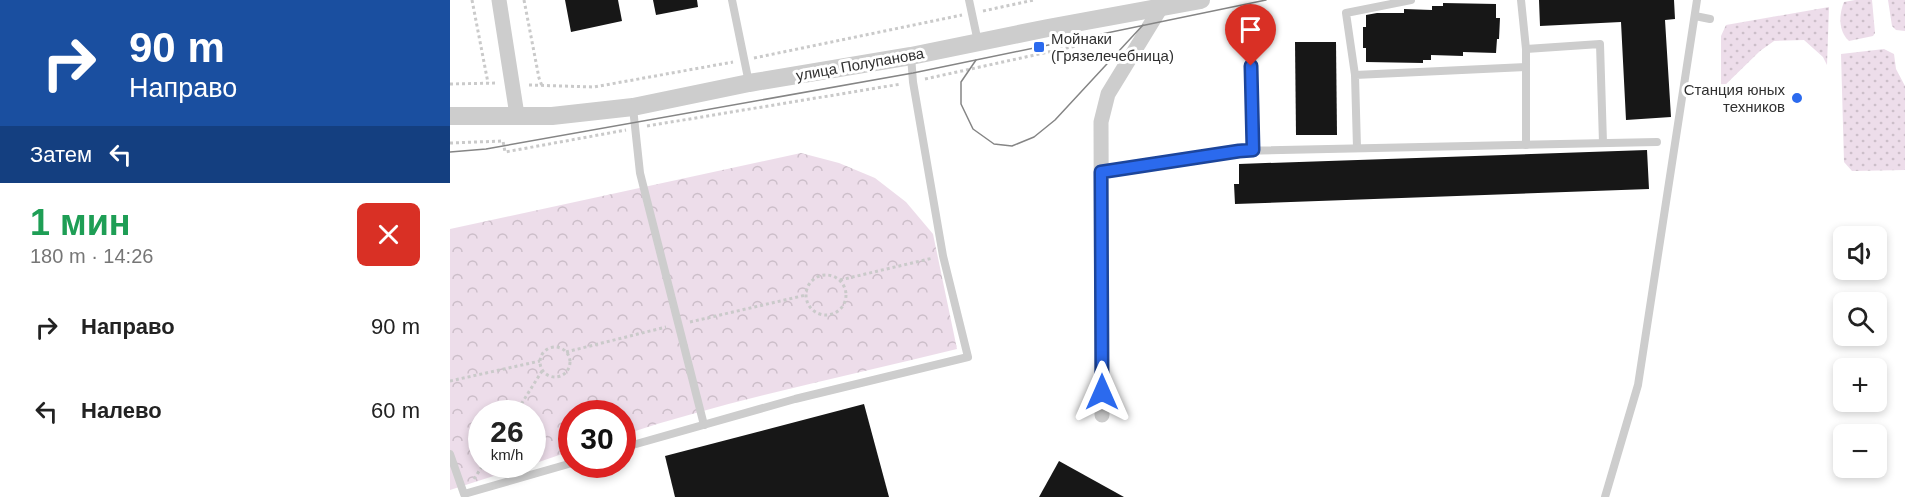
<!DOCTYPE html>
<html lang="ru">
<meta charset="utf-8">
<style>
body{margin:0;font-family:Arial,sans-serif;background:#f6f6f6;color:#222;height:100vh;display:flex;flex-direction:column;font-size:22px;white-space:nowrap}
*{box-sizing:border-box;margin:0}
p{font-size:20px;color:#767676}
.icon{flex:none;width:33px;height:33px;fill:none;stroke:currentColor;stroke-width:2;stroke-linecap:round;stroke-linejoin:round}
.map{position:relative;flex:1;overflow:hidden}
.details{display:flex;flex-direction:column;background:#fff;width:450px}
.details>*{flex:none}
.guide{background:#1a4fa0;color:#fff;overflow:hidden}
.tools{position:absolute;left:1383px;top:226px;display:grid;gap:12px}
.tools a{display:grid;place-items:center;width:54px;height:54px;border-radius:9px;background:#fff;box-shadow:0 3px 9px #0003;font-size:30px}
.speed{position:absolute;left:18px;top:400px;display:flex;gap:12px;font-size:30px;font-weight:700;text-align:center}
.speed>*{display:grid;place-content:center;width:78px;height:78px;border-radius:50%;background:#fff;box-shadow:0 3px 9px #0003;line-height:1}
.speed small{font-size:15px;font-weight:400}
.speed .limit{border:9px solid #d22;background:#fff;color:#111}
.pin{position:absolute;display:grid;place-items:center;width:51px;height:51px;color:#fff;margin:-62px -26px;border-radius:50% 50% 50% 0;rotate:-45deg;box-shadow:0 0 6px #0007}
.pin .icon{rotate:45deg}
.me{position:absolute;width:66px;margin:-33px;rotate:0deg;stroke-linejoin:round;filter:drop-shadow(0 0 4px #0008)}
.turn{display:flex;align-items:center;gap:21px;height:126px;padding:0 30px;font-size:27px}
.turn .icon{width:78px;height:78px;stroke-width:2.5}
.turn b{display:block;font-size:42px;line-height:51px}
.then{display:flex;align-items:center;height:57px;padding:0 30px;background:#0003;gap:12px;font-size:22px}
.round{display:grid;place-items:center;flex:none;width:63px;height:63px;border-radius:9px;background:#f6f6f6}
.summary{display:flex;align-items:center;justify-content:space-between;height:102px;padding:0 30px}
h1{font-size:36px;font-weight:600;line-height:45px;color:#1e9e55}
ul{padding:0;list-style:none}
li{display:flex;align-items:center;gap:18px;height:84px;padding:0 30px}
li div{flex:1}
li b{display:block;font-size:22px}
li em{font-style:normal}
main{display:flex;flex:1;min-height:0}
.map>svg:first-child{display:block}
.grass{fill:url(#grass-dots)}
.forest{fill:url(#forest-crowns)}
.building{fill:#171717}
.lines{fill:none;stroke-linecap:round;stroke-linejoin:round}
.path{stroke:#cacaca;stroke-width:3;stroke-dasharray:3 3;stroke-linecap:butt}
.service{stroke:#cdcdcd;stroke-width:8}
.minor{stroke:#cdcdcd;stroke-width:15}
.tertiary{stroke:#cdcdcd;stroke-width:18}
.tram{stroke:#858585;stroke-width:1.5}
.route-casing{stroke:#1c459b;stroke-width:15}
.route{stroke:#2b6aee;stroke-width:10}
.poi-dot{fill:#2b6aee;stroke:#fff;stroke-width:2}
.labels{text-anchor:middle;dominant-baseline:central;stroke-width:6;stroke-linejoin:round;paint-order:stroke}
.poi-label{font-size:15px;fill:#303030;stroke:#fff;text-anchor:start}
.street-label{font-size:15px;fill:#303030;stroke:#fff}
</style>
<main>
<section class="details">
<div class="guide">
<div class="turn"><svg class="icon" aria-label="right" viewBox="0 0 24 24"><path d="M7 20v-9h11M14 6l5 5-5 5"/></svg><div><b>90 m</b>Направо</div></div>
<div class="then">Затем<svg class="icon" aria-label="left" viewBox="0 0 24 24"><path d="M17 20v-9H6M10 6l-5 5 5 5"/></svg></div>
</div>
<div class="summary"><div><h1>1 мин</h1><p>180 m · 14:26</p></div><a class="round" style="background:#d93025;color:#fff"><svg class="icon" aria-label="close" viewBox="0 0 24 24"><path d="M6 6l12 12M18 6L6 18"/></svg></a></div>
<ul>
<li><svg class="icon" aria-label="right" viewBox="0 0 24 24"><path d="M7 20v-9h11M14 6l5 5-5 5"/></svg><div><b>Направо</b></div><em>90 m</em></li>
<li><svg class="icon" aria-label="left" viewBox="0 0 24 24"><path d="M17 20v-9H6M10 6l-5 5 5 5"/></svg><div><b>Налево</b></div><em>60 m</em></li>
</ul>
</section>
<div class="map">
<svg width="1455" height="497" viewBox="0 0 1455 497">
<defs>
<pattern id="grass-dots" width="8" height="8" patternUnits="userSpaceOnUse" patternTransform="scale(1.5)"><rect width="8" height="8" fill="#edddea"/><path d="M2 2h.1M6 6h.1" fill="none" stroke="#ccbec9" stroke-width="1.8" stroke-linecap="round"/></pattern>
<pattern id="forest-crowns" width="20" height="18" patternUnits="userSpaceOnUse" patternTransform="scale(1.5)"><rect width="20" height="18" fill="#edddea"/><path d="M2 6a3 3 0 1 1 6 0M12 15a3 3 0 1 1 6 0" fill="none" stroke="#ccbec9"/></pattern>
</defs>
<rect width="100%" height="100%" fill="#fff"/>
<g class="grass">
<path d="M1405,0h17l3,33 -2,3 -24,5c-11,-10 -10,-27 -5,-39z"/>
<polygon points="1438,0 1455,0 1455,31 1446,30 1442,26"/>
<polygon points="1379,7 1377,65 1373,57 1354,40 1324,41 1310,51 1271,89 1271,36 1276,25"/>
<polygon points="1434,49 1444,54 1446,69 1455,86 1455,170 1402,171 1394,162 1391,54"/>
</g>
<path class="forest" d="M351,153l38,10 36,15 31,24 27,32 24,115c-112,28 -225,50 -334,86l-1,-21h-50l-1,37 -38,13 -1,-50h-50v51h46l-78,25v-261z"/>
<g class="building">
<polygon points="115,0 168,0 172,21 121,32"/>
<polygon points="203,0 247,0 248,7 206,15"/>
<polygon points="1089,0 1224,0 1225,19 1215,20 1221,117 1176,120 1171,22 1090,26"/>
<polygon points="993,3 1046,4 1046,18 1050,18 1049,39 1047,39 1046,53 1013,52 1013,56 981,55 981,60 973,60 973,63 916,62 916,48 913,48 913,27 916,27 916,15 927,13 954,13 954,9 982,10 982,6 993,6"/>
<polygon points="845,42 886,42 887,135 846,135"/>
<polygon points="1197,150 1199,189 785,204 784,184 789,184 789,164"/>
<polygon points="414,404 439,497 225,497 215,456"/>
<polygon points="609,461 674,497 589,497"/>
</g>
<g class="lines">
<g class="path">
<polyline points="22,0 38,83"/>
<polyline points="74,0 89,78 92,86"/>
<polyline points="533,11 584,0"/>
<polyline points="304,58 512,15"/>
<polyline points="475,79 635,44"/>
<polyline points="0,84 48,83"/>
<polyline points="79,85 144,87 283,62"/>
<polyline points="197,126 451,84"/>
<polyline points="0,143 53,141 55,152 176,130"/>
<circle cx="376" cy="295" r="20"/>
<polyline points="390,280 483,258"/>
<polyline points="240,322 356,295"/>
<circle cx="105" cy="362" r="15"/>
<polyline points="116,352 216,327"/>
<polyline points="0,381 90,361"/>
<polyline points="65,414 92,371"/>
<polyline points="24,479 33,465"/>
</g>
<g class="service">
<polyline points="282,0 299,83"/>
<polyline points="519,0 528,42"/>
<polyline points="1071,0 1076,49"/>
<polyline points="1245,16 1260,19"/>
<polyline points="800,45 803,150"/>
<polyline points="905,75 896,13 961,0"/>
<polyline points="183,108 190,173 254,425"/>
<polyline points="1076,145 1076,49 1150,44 1153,143"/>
<polyline points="907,148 905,75 1076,67"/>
<polyline points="651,173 789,151 1207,142"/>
<polyline points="172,448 345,399 518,357 493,256 463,82 461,56"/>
<polyline points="0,454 14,494 122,463"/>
<polyline points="1155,497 1188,385 1247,0"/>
</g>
<g class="minor">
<polyline points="49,0 67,115"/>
<polyline points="652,415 651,122 658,94 710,9"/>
</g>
<polyline class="tertiary" points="0,116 102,116 183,107 299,83 461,56 598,28 751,0"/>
<g class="tram">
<polyline points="526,60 511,82 511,104 523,129 544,144 562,146 584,137 605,120 693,25"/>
<polyline points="0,152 36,149 463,73 816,0"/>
</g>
</g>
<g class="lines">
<defs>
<polyline id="route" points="652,392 651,172 789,151 803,150 801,66"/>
</defs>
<use href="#route" class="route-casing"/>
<use href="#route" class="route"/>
</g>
<g class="poi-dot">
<rect x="583" y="41" width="12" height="12" rx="3"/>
<circle cx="1347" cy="98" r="6"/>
</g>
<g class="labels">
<g class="poi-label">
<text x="601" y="38">Мойнаки<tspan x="601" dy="17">(Грязелечебница)</tspan></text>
<text x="1335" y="89" text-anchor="end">Станция юных<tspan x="1335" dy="17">техников</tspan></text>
</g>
<g class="street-label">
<text transform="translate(410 64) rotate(-10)">улица Полупанова</text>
</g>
</g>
</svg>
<div class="tools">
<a><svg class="icon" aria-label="sound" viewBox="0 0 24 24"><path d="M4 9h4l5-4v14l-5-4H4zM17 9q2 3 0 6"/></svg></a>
<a><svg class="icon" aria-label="search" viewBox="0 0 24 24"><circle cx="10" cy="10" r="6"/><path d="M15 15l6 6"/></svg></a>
<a>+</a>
<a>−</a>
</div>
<div class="speed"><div>26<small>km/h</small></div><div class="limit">30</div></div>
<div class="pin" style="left:801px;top:66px;background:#d93025"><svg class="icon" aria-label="arrive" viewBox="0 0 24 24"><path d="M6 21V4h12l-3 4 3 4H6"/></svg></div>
<svg class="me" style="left:652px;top:392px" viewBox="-20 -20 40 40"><path d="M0-17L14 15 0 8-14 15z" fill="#2b6aee" stroke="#fff" stroke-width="4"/></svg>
</div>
</main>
